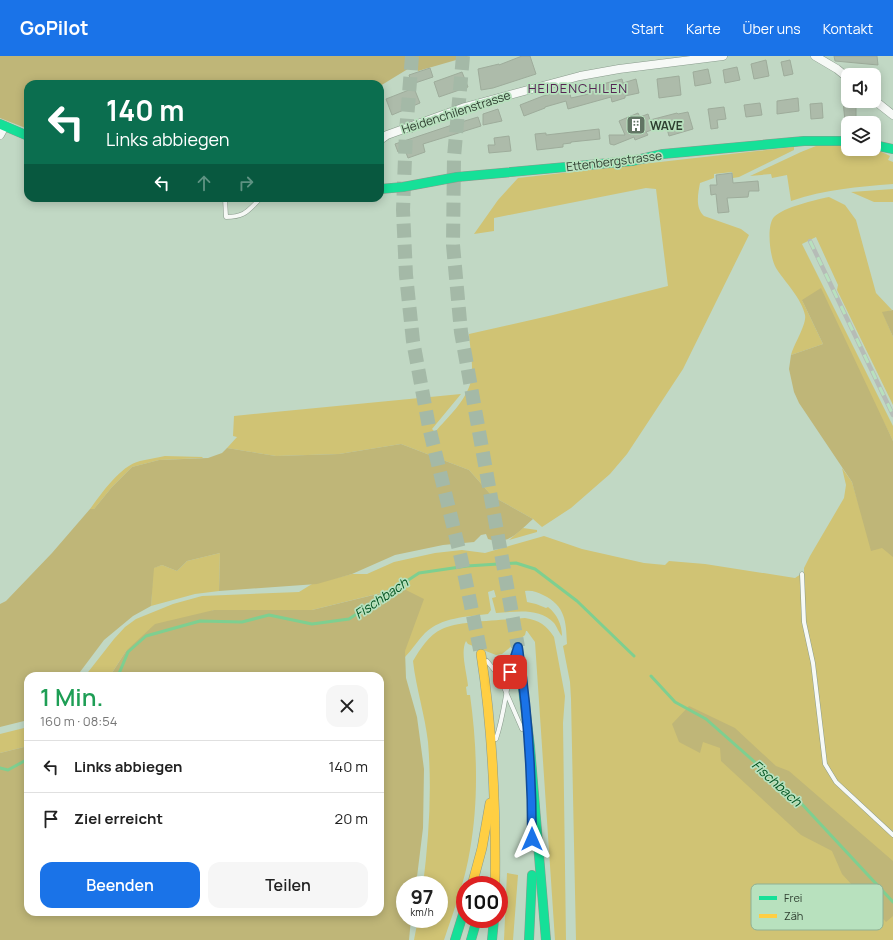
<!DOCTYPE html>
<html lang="de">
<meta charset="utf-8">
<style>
body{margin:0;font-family:Manrope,sans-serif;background:#f6f6f6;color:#222;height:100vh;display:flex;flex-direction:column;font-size:15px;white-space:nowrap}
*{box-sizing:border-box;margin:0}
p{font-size:13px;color:#767676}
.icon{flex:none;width:22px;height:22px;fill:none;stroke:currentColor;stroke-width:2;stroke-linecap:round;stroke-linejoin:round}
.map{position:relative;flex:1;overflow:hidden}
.sheet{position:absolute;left:24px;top:616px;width:360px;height:244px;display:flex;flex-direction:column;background:#fff;border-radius:12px;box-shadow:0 2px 10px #0003}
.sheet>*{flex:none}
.banner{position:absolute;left:24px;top:24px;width:360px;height:122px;border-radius:12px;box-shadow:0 2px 10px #0003;background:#0b6e4f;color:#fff;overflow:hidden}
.tools{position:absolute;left:841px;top:12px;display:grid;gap:8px}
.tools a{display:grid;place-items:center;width:40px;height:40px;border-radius:8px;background:#fff;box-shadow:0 2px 10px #0003;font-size:20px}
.speed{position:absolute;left:396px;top:820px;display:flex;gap:8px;font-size:20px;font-weight:700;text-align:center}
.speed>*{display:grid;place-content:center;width:52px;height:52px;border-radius:50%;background:#fff;box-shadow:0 2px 10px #0003;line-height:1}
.speed small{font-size:10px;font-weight:400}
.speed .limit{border:6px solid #d22;background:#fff;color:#111}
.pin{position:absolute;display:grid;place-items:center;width:34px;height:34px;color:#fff;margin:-17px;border-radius:8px;box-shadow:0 2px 6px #0006}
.me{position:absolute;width:44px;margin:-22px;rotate:0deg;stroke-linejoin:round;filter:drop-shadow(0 0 3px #0008)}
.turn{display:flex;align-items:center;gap:14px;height:84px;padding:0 16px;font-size:18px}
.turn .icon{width:52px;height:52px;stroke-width:2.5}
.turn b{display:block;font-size:28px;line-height:34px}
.lanes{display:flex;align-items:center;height:38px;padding:0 16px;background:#0003;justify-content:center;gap:20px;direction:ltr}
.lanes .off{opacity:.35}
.round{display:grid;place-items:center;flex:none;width:42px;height:42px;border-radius:12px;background:#f6f6f6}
.headline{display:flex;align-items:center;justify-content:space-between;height:68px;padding:0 16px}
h1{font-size:24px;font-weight:600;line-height:30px;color:#1e9e55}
.primary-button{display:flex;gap:8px;margin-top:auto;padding:8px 16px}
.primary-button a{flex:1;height:46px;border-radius:12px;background:#1a73e8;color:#fff;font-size:16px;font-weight:600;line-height:46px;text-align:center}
.primary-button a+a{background:#f6f6f6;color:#222}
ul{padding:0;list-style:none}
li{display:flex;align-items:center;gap:12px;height:52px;padding:0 16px;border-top:1px solid #e0e0e0}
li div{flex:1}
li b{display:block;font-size:15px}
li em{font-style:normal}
header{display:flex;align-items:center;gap:24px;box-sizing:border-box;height:56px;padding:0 20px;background:#1a73e8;color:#fff}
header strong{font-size:19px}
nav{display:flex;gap:22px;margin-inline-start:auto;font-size:14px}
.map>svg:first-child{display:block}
.green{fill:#d0c374}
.forest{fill:#bfb678}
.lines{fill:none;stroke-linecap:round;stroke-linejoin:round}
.stream{stroke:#7ecf90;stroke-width:3}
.building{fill:#adbbaa;stroke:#9eac9b}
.highway-tunnel{stroke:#a4b9a7;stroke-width:14;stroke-dasharray:14 7;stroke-linecap:butt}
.lane-casing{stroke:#899b8c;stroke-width:5}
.street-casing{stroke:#899b8c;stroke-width:9}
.fast-casing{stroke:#899b8c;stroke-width:10}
.slow-casing{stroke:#899b8c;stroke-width:10}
.lane{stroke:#f6f9f6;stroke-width:4}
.street{stroke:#f6f9f6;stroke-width:8}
.fast{stroke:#16e098;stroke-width:9}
.slow{stroke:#ffcf43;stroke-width:9}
.rail-casing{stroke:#b6bcb7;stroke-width:4.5}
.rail{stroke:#b8e1be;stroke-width:3;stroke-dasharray:9;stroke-linecap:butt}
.route-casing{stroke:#114b97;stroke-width:10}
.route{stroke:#1a73e8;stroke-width:7}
.labels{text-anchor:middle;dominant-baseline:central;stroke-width:3.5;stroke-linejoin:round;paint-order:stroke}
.street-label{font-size:12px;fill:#2f3f31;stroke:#b8e1be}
.poi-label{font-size:12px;font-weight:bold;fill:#2f3f31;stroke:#b8e1be;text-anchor:start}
.neighbourhood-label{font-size:13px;letter-spacing:1px;fill:#552353;stroke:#b8e1be}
.water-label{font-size:13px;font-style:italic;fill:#00521f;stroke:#b8e1be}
.key{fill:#b8e1be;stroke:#8fb094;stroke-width:1}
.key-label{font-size:11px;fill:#2f3f31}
</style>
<header>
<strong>GoPilot</strong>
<nav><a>Start</a><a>Karte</a><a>Über uns</a><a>Kontakt</a></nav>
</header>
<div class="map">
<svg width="893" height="884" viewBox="0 0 893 884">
<rect width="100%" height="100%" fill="#c1d8c4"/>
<g class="green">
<path d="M816,90h32v3c15,0 29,-1 42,7l-2,4 5,2v22c-35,3 -68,5 -102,17l-4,-26 -15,3 -1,-4 -21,2 51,-24z"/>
<path d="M794,91v3l-55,27 -6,1 -1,-6 -18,2v4l-14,5c-2,11 -5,25 4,33l37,13 8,6 -66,134 -56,85 -17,20 -39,34 -29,19 -9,-8 -41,-23 -23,-26 -68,-26 -62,10 -63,2 -49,-8 10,-11 -4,-1 1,-20 227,-22 -29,35 3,3c13,-15 31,-31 36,-51 3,-15 -1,-32 -2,-47l84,-19 115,-29 -12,-97 -10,-1 -152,30v13l-20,3 24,-34 20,-22z"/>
<polygon points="893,133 893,146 874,146 851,136"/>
<path d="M829,141l16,8 11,15 20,73 16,17 -9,3 10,24v68l-56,-115 1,-5 -22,-48 -14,7 91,182v15l-10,-20 -81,-121 21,44 -32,11c3,-11 16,-31 14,-40 -3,-16 -20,-33 -29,-47 -6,-10 -10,-42 -2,-51 10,-10 41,-17 55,-20z"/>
<path d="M165,400l38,1 -1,1 -43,2 -27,7 -20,20 -18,22h-4c12,-16 30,-43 50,-48 8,-2 17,-3 25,-5z"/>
<path d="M893,403v481h-317l-5,-241 -1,-17 -7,-36 4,-2c-1,-22 -1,-38 -24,-49 -6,-3 -11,-5 -18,-4l2,11 9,2 10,4 2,-1c9,7 14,18 14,29 -3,-3 -5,-9 -8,-13 -15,-16 -39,-11 -58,-10l-4,-15 4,-1 -2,-7 -6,2 3,18 -3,4c-22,3 -46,3 -63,19 -7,7 -13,17 -20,24l-4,-69 -89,22h-98l-88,41 -16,25h-25l29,-37 11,-12 11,-8 37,-15 29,-8 97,-4 13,-8 40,-10h15l27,-12 41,-9 27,-3 23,3 59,-17 38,13 62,14 21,2 4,-4 36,3 90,14 9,-6v-4l6,-12 34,-58 2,-13 -4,-17 10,14 6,20z"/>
<polygon points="523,472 537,474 537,476 509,484"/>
<polygon points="220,497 219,535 195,538 151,550 153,512 162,509 177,515 187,505"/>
<path d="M525,562c14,2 21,7 29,19l11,59 -2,27 3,217h-11l-20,-298 -8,-11h-1l-1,4 -23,19 -6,1 -28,-11 -2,-3c-6,11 1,32 2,45l-2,1 1,8h3c7,50 9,105 0,155 -5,31 -16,60 -26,90h-30l4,-21h21v-34h-16c6,-48 9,-95 5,-143 -3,-27 -12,-54 -15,-81 7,-12 16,-26 29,-32 14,-8 64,-9 83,-11z"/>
<polygon points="28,671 28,690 0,697 0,678"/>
<polygon points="507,817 518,819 513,884 504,884"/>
</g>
<g class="forest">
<polygon points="0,0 470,0 418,15 416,8 380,30 380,28 28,28 28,73 0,62"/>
<polygon points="821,232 893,385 893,501 882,492 871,495 852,426 799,347 794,336 789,313 791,299 823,288 802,244"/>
<polygon points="893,254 893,281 882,256"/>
<path d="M401,388l68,26 23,26 41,23c-14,12 -24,27 -45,20l-2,-5 -5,1 -7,7 -31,3 -48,10 -43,19 -35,10 -98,7 1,-38 -33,8 -10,10 -15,-6 -8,3 -3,38 -18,10 -29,24 -27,36h-49v44l-28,7v-123l6,-3 46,-48 38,-44h4l18,-22 20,-20 27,-7 49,-2 14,-5 5,-5 49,8 63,-2z"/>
<polygon points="402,532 424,543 405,595 406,622 417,661 424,713 423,772 416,829 405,829 405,863 411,863 409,884 0,884 0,697 28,690 28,856 380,856 380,620 110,620 126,595 155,568 214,554 312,554"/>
<polygon points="689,650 735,672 776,710 789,715 893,805 893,860 886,866 842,818 832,795 801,779 721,705 720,692 703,686 700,697 679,686 672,668"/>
</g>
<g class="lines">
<g class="stream">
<polyline points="118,620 128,596 146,580 200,565 242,566 269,559 312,568 349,563 419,517 467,510 516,507 535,513 577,545 634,600"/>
<polyline points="651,620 675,646 706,663 800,746 893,846"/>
<polyline points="0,712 8,714 28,703"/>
</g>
</g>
<g class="building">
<polygon points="522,0 530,0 536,18 493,32 481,34 478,13 499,8 499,9"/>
<polygon points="834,0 877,0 878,9 835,5"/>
<polygon points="766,4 769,20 754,23 751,8"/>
<polygon points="790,4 793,18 784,20 781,6"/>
<polygon points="737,11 740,24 725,27 723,14"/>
<polygon points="430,12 433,21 412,28 409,19"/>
<polygon points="708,13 711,27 695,30 693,16"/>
<polygon points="462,16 468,31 439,41 434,26"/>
<polygon points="679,20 681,39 659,42 657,23"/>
<polygon points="622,23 623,27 636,23 639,37 625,40 625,42 612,46 611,41 568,53 566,45 545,51 545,52 524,60 520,49 543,40 569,34 571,42 589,38 587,32"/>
<polygon points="414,32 420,47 392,59 386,43"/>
<polygon points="798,42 799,55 777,58 777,45"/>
<polygon points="843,45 856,45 856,64 845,65"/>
<polygon points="760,47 762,59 746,61 744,49"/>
<polygon points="822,47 823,62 811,63 810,48"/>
<polygon points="724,51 726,63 717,64 718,72 711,73 708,53"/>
<polygon points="498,53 502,65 483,69 483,58"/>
<polygon points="688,56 693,73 669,80 666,69 646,76 648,79 635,84 634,81 614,89 610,88 609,79 625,79 619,65 638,57 640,61 648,58 650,64 677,57 678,58"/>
<polygon points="478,61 481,70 423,88 425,96 408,102 405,94 398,96 395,88 458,67"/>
<polygon points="599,73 600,83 571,86 571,87 563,88 563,91 537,94 535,78 546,77 546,79"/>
<polygon points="509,80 511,95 489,97 488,89 495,89 494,82"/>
<polygon points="732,117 733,127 758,125 759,135 749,135 748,141 727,142 729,156 718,157 716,138 711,139 710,129 717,129 716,119"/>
</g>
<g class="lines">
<g class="highway-tunnel">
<polyline points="412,0 406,76 403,154 406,219 413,285 429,371 461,502 481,598"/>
<polyline points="463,0 454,101 453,189 461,276 518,591"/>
</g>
<defs>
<g id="lane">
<path d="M225,142l1,19c20,0 22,-7 35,-19"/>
<polyline points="802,518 804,566 813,607 825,708 836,726 893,779"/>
<polyline points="487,605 499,620 522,673"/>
<path d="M496,683c9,-26 10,-54 18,-81"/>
</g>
<g id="street">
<polyline points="815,0 837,13 848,22"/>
<polyline points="874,44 893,59"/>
<polyline points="0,79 5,70"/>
<polyline points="380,84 387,79 465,51 580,20 619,13 723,0"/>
</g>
<g id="fast">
<polyline points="0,68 28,80"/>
<polyline points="874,89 893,93"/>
<polyline points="380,133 403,131 457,121 632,105 663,98 804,85 848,85"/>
<polyline points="518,591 530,691 546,884"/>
<polyline points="455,884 465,852"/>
<polyline points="471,884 477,863"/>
<polyline points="492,884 494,863"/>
<polyline points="529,884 532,819"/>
</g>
<g id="slow">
<path d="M481,598c12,77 15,153 14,231"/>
<polyline points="472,829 482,792 490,747"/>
</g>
</defs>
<use href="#lane" class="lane-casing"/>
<use href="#street" class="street-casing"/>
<use href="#fast" class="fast-casing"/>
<use href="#slow" class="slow-casing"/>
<use href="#lane" class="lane"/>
<use href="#street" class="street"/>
<use href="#fast" class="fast"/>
<use href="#slow" class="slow"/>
<defs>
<polyline id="rail" points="810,185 893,359"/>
</defs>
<use href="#rail" class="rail-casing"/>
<use href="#rail" class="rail"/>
</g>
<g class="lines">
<defs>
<path id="route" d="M510,616l8,-25c10,65 14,126 14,192"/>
</defs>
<use href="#route" class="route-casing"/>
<use href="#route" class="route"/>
</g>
<defs>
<symbol id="building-square" viewBox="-11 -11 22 22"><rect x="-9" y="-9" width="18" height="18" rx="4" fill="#627564" stroke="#b8e1be"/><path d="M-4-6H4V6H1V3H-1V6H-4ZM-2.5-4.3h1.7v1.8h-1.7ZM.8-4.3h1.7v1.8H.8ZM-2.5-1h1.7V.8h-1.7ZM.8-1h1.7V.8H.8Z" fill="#fff"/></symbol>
</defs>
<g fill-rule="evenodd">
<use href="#building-square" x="625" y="58" width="22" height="22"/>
</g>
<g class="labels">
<g class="street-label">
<text transform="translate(456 56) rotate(-18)">Heidenchilenstrasse</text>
<text transform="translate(614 105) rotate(-7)">Ettenbergstrasse</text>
</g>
<g class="poi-label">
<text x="650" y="69">WAVE</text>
</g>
<g class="neighbourhood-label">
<text x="578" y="32">HEIDENCHILEN</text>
</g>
<g class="water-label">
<text transform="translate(381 542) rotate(-34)">Fischbach</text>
<text transform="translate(777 727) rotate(42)">Fischbach</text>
</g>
</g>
<rect x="751" y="828" width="132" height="46" rx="6" class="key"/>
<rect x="759" y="840" width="18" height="4" fill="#16e098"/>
<rect x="759" y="858" width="18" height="4" fill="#ffcf43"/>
<g class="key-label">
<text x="784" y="846">Frei</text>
<text x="784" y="864">Zäh</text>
</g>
</svg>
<div class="tools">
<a><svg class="icon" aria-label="sound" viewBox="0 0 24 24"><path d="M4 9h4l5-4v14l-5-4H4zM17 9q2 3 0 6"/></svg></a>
<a><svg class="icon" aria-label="layers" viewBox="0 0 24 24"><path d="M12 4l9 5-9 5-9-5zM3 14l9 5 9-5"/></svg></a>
</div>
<div class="speed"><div>97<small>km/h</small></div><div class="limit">100</div></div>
<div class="pin" style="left:510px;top:616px;background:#d93025"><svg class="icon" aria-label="arrive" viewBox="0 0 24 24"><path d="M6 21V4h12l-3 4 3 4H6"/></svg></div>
<svg class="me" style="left:532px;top:783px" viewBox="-20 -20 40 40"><path d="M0-17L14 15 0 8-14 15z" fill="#1a73e8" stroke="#fff" stroke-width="4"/></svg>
<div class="banner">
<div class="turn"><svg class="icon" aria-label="left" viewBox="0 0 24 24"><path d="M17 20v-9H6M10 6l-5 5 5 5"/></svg><div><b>140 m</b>Links abbiegen</div></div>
<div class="lanes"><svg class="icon" aria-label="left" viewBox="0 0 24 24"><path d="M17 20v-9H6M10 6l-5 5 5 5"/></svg><svg class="icon off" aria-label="ahead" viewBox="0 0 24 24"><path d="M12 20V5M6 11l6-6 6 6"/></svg><svg class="icon off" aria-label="right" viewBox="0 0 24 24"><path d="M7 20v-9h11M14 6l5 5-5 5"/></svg></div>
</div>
<section class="sheet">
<div class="headline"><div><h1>1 Min.</h1><p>160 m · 08:54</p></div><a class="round"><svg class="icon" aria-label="close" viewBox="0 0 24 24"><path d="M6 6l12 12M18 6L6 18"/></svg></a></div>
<ul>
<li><svg class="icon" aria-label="left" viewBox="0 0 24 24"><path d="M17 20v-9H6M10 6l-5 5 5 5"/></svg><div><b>Links abbiegen</b></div><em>140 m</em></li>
<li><svg class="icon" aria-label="arrive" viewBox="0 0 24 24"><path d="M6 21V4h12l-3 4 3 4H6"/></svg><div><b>Ziel erreicht</b></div><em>20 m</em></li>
</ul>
<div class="primary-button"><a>Beenden</a><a>Teilen</a></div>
</section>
</div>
